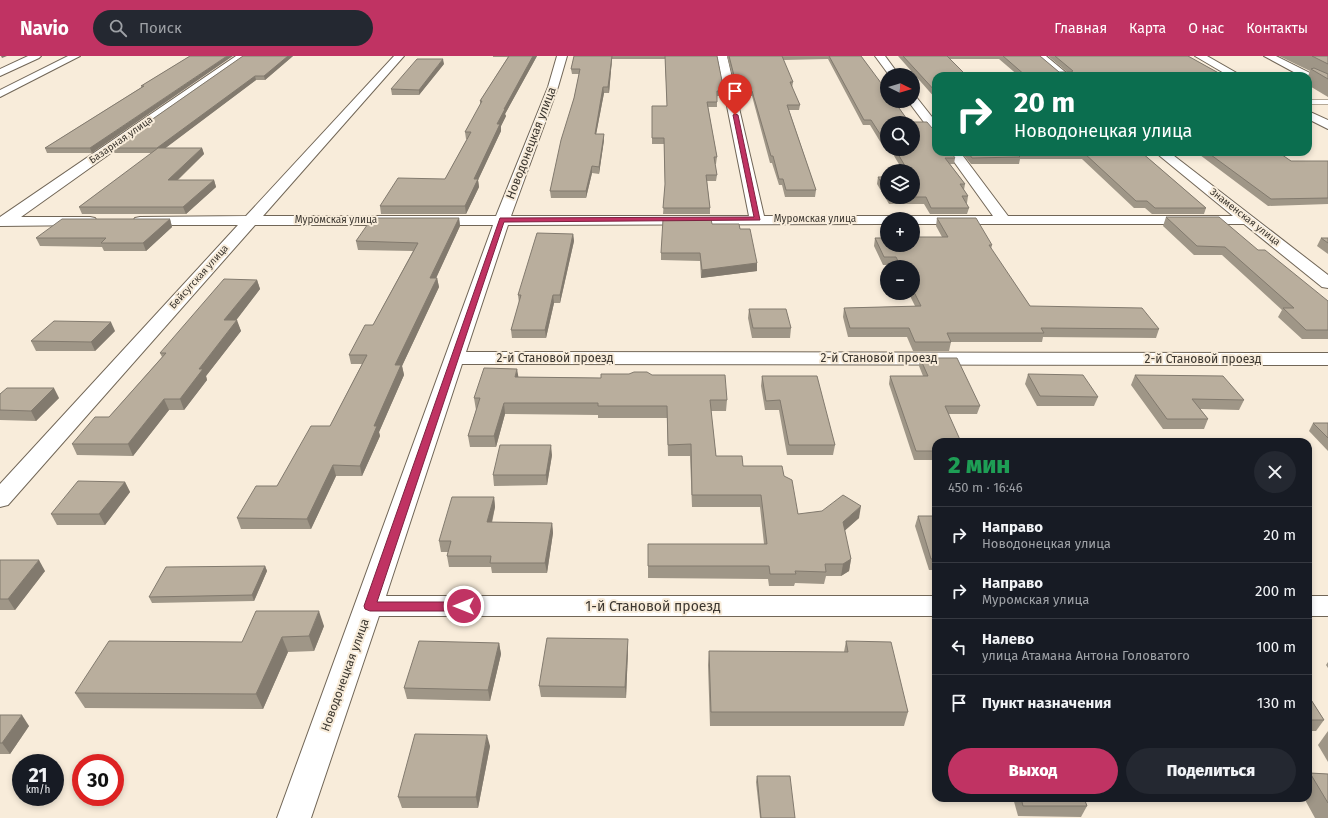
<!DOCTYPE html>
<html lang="ru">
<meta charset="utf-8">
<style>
body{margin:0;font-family:"Fira Sans",sans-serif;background:#242831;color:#f1f3f6;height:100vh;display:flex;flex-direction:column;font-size:15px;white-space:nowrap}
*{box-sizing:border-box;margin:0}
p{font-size:13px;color:#9ea1a6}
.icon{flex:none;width:22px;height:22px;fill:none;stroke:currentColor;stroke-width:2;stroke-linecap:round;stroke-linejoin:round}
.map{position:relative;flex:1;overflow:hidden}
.details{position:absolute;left:932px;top:382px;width:380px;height:364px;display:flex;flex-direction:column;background:#171b24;border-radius:12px;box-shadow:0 2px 6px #0003}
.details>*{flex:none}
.banner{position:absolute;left:932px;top:16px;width:380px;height:84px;border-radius:12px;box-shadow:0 2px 6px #0003;background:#0b6e4f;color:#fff;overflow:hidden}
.needle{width:26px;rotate:95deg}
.fabs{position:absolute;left:880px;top:12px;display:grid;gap:8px}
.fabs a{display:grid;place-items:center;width:40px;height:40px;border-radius:50%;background:#171b24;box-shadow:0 2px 6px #0003;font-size:20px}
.speed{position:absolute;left:12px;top:698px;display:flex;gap:8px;font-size:20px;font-weight:700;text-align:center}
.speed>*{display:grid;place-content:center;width:52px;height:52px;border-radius:50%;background:#171b24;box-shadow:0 2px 6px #0003;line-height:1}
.speed small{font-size:10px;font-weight:400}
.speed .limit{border:6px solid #d22;background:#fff;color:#111}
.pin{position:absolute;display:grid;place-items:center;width:34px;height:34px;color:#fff;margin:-41px -17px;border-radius:50% 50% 50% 0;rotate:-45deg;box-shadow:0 0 4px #0007}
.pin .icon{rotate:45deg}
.me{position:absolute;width:44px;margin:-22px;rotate:270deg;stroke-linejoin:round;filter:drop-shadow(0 0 3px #0008)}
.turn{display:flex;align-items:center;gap:14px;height:84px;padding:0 16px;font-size:18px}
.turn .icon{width:52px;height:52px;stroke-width:2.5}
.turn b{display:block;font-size:28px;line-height:34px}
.round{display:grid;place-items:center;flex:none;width:42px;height:42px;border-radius:21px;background:#242831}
.headline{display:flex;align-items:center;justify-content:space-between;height:68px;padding:0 16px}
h1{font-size:24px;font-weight:800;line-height:30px;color:#1e9e55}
.action{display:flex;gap:8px;margin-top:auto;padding:8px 16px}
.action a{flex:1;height:46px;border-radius:24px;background:#c03363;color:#fff;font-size:16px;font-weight:800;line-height:46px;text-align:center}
.action a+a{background:#242831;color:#f1f3f6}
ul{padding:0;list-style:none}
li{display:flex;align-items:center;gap:12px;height:56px;padding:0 16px;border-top:1px solid #363941}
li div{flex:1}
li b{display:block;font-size:15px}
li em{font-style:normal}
header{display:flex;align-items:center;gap:24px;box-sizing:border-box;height:56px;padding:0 20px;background:#c03363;color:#fff}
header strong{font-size:19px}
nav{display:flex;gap:22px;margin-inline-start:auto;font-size:14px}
.search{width:280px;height:36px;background:#242831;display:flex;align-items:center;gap:10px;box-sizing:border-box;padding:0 14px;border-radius:22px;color:#9ea1a6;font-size:15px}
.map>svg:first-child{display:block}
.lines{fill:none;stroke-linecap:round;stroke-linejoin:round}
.lane-casing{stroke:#716657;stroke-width:1}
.street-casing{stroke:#716657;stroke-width:2}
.lane{fill:#fff;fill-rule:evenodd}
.street{fill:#fff;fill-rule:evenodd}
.wall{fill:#9f9687}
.shaded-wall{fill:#827a6e}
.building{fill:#b9ae9d;stroke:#827a6e}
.route{fill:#c03363;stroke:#7d2140}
.labels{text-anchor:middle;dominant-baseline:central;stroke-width:4;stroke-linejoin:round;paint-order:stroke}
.far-street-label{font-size:10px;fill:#3c3730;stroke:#f8ecda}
.street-label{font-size:12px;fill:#3c3730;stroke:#f8ecda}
.near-street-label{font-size:14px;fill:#3c3730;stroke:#f8ecda}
</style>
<header>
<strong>Navio</strong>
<div class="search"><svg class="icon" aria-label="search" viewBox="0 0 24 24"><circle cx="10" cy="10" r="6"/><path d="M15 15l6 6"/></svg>Поиск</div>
<nav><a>Главная</a><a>Карта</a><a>О нас</a><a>Контакты</a></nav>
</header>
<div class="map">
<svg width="1328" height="762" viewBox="0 0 1328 762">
<rect width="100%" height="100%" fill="#f8ecda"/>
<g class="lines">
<defs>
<rect id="lane" x="1308" y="44" width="20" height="4"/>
<g id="street">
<polygon points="28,0 41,0 39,2 0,20 0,13"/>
<polygon points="68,0 80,0 0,41 0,34"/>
<polygon points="236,0 247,0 21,161 90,161 95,162 97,165 95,168 90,169 0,170 0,161"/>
<polygon points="394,0 404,0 263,160 496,160 548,31 557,0 567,0 558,31 511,160 749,160 717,0 727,0 764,160 887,160 892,161 894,163 887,163 887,168 508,169 466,296 1328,297 1328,309 462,308 386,540 936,540 936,560 379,560 311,762 277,762 493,169 255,169 8,449 0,451 0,428 238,169 140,169 135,168 133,165 135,162 140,161 246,160"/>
<polygon points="875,0 885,0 899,19 889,19"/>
<polygon points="1035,0 1046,0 1070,20 1059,20"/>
<polygon points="1195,0 1207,0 1242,20 1229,20"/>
<polygon points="1264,0 1276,0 1328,26 1328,33 1308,24 1308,20 1301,20"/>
<polygon points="913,41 917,42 936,66 936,78 932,77 908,45 913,45"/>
<polygon points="1308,55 1328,64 1328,73 1308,63"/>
<polygon points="947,96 960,96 1008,160 1233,160 1155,96 1169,96 1328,219 1328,232 1322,231 1244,168 913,168 913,163 906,163 908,161 913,160 993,160"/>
<rect x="1308" y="540" width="20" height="20"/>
</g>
</defs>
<use href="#lane" class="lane-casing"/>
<use href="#street" class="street-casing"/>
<use href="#lane" class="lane"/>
<use href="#street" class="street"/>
</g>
<g class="wall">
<polygon points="190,0 92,97 47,97 45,92 142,31 141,30"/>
<polygon points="243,0 293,0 265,24 256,24 165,92 202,92 204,98 178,124 214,124 216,131 186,158 82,158 79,151 152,97 113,97 111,92"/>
<polygon points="493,0 537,0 505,58 506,60 501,70 501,75 478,124 479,131 466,158 381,158 380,150 445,123 467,83 466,83 465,76 480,50 480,45 508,1 493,1"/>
<polygon points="574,0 717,0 724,35 724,40 717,40 717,51 708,51 717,101 716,108 715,108 717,119 716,125 707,125 710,152 710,158 663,158 665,130 664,88 652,88 652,50 667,50 665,3 612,3 609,37 604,37 596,78 604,84 599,118 592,117 586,142 551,142 550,135 574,42 579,18 572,18 571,13"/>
<polygon points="727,0 861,0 909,66 936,96 955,102 954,108 950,108 965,128 964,134 968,140 967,147 966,147 969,152 967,158 930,158 924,148 889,148 877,128 878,121 887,121 887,141 913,141 913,115 903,115 890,93 913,93 887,67 887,87 881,87 870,69 863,69 828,3 783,4 793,26 792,32 800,49 799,54 789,54 816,134 815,141 785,141 782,129 779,129 772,107 770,107 752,40 738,40"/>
<polygon points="898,0 1040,0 1059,16 1067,16 1048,0 1188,0 1224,20 1019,20 999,3 950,3 936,20 936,43"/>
<polygon points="1279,0 1328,0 1328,41 1308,29 1308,20 1310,15"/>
<polygon points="444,8 419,39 392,39 391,33"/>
<polygon points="961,96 1141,96 1206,152 1204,158 1152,158 1145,152 1134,152 1082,103 1020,103 1019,108 971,108"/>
<polygon points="1196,96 1278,96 1291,105 1328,105 1328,148 1268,150"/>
<polygon points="1166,161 1258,194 1328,245 1328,283 1302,283 1278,261 1282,254 1222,199 1194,199 1163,170"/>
<polygon points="459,162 460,170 436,222 437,222 439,231 402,310 404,319 379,376 380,380 362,420 336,420 311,473 241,473 237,462 277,430 330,370 362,308 351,308 349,299 373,269 413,195 358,194 356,185"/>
<polygon points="937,162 992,189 991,193 1030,250 1159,273 1156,282 1043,281 1042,286 951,286 949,295 913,295 907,281 848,281 843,261 844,252 915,250 911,242 911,237 913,237 913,211 896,211 895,209 883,209 874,190 875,182 942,181 936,170"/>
<polygon points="170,163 172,171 146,195 104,195 102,191 40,190 36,182"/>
<polygon points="712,168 740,173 757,207 757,215 701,222 700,205 661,204 661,197"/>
<polygon points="573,178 574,185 560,247 554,247 546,282 512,282 511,274 519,247 518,239"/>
<polygon points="1321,182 1328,182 1328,198 1317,190"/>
<polygon points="257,224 260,233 236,264 241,275 206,320 207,324 184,354 169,354 133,400 77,399 72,388 109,361 162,301 160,297"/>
<polygon points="749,253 791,272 790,282 752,282 748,262"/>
<polygon points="115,275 95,295 36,295 31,285"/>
<polygon points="920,302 980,350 977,358 949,358 936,386 936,404 914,404 889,328 890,320 923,320 919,310"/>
<polygon points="1028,318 1098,341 1094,350 1037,350 1025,328"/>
<polygon points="652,319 727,344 726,355 711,355 716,400 743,410 784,420 798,458 859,462 844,475 851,503 849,515 841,520 826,520 824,528 795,527 794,530 769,530 768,523 648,522 648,510 764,488 760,451 692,451 690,400 668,400 667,362 598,362 598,359 505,358 496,391 470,391 468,380 476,354 474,342 518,321 601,322"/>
<polygon points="1135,319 1244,344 1239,354 1200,353 1208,363 1204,373 1163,373 1131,329"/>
<polygon points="762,320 835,389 833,399 787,399 779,354 765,354 761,330"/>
<polygon points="0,338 59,342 36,365 0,364"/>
<polygon points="1313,367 1328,367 1328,395 1309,375"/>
<polygon points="552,399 547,429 494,430 493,419"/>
<polygon points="125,426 130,436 105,469 57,469 51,458"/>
<polygon points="494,441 495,451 492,467 552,467 553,477 547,517 492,517 491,511 449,511 447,500 448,496 441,496 439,485"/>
<polygon points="918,460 936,460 936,514 929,514 915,470"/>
<polygon points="0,504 45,515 15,554 0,554"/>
<polygon points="265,510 267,515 254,545 152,547 149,541"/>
<polygon points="324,570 314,595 288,596 263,653 85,652 75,637 242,586"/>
<polygon points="846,585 908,656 904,670 710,670 708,609 709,595 844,596"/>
<polygon points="499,587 501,598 490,645 407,643 404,632"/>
<polygon points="628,594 626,642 541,641 539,630"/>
<polygon points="1328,606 1328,612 1326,609"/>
<polygon points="1308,639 1324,664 1316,675 1308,675"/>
<polygon points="0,659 29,670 10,698 0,698"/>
<polygon points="1328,675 1328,706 1318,689"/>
<polygon points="490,690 478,752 402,752 398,741"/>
<polygon points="1310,717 1328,718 1328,762 1315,762 1304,742 1308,742 1308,720"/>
<polygon points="757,720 795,762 760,762 756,726"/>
<polygon points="1013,742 1084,742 1087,750 1081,761 1018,760"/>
</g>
<g class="shaded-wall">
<polygon points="1,0 7,0 2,2"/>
<polygon points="227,0 233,0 92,97 90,92"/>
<polygon points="288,0 293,0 265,24 264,20"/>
<polygon points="533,0 537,0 505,58 506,60 501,70 501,75 478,124 479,131 466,158 465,150 474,123 504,53"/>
<polygon points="612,0 612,3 609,37 608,31"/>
<polygon points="443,3 444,8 419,39 419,34"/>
<polygon points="255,20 256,24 159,97 157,92"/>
<polygon points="603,31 604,37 595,84 595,78"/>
<polygon points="604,78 604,84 599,118 599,111"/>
<polygon points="202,92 204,98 170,131 168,124"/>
<polygon points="592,110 592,117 586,142 586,135"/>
<polygon points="214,124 216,131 186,158 183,151"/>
<polygon points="459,162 460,170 432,231 430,222"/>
<polygon points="170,163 172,171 146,195 143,187"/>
<polygon points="573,178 574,185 560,247 560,239"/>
<polygon points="757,207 757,215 701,222 702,214"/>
<polygon points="437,222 439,231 402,310 404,319 379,376 380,380 362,420 360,410 395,309"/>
<polygon points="257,224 260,233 228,275 224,264"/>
<polygon points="553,239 554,247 546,282 545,274"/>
<polygon points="237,264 241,275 206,320 207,324 184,354 180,343 199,313"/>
<polygon points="111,266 115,275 95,295 91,286"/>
<polygon points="517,313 519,324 515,321"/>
<polygon points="54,332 59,342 36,365 31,355"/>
<polygon points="164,343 169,354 133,400 128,388"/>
<polygon points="504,347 505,358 496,391 494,380"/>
<polygon points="551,389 552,399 547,429 546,419"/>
<polygon points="333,409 336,420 311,473 307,463"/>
<polygon points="125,426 130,436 105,469 99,458"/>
<polygon points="494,441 495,451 489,477 487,466"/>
<polygon points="861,450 859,462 841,478 843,466"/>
<polygon points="552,467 553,477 547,517 545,507"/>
<polygon points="851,503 849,515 841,520 843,508"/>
<polygon points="39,504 45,515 15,554 8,543"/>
<polygon points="265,510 267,515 254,545 252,539"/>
<polygon points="319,555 324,570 314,595 309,580"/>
<polygon points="282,581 288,596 263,653 256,638"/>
<polygon points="628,583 628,594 626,642 625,631"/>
<polygon points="499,587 501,598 490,645 488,634"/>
<polygon points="22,659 29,670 10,698 2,687"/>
<polygon points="487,679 490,690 478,752 476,741"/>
</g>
<g class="building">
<polygon points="190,0 227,0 90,92 45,92 144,30 141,30"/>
<polygon points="243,0 288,0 264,20 255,20 157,92 111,92"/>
<polygon points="509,0 533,0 504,53 505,53 497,68 500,68 474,123 478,123 465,150 380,150 398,122 445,123 471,76 465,76 482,45 480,45"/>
<polygon points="574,0 612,0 608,31 603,31 595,78 604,78 599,111 592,110 586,135 550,135 561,84 574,42 580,13 571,13"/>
<polygon points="665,0 717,0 724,35 717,35 717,46 707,46 717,101 714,101 717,119 706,119 710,152 663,152 665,128 664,82 652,82 652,50 667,50"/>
<polygon points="729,0 782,0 793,26 790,26 800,49 787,49 816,134 786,134 783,123 779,123 773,100 771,100 752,35 738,35"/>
<polygon points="829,0 861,0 887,35 887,45 894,45 909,66 927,66 932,72 936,73 936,96 951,96 955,102 945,102 965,128 960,128 968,140 962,140 969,152 931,152 926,141 913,141 913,115 908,115 895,93 913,93 913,67 887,67 887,81 882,81 871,64 864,64"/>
<polygon points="903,0 947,0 967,20 936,20 936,36"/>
<polygon points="1003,0 1040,0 1059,16 1071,16 1073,15 1055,0 1188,0 1224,20 1026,20"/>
<polygon points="1312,0 1328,0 1328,8"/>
<polygon points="417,3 443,3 419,34 391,33"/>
<polygon points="1314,12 1328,18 1328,23 1311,13"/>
<polygon points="158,92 202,92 168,124 214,124 183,151 79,151"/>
<polygon points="968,96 1141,96 1206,152 1155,152 1147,145 1136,145 1084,97 1016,97 1020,101 972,102"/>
<polygon points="1207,96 1278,96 1291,105 1328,105 1328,142 1271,143"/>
<polygon points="878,121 887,121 887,136"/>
<polygon points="1166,161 1219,161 1258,194 1265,194 1328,245 1328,274 1306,274 1283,252 1294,252 1225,191 1197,190"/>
<polygon points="372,162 459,162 430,222 437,222 395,309 401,309 374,370 377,370 360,410 333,409 307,463 237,462 256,430 277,430 311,370 330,370 367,299 349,299 365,269 373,269 418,187 356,185"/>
<polygon points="937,162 976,162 992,189 989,189 1030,250 1142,252 1159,273 1041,272 1044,277 947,277 951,286 915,286 909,272 850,272 844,252 921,250 913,234 913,211 901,211 896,201 884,201 875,182 887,182 887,189 913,189 913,181 948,181"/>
<polygon points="62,163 170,163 143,187 101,187 106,182 36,182"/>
<polygon points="663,163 711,163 712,168 739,168 740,173 750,173 757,207 702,214 700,197 661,197"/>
<polygon points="537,177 573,178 560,239 553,239 545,274 511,274 521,239 518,239"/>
<polygon points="1321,182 1328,182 1328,187"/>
<polygon points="224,223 257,224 224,264 237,264 199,313 203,313 180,343 164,343 128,388 72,388 95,361 109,361 166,297 160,297"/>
<polygon points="749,253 786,253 791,272 753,272"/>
<polygon points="54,265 111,266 91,286 31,285"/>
<polygon points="920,302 957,302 980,350 945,350 961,386 936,386 936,395 916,395 890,320 928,320"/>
<polygon points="484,312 517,313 515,321 601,322 601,318 629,318 634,316 647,316 652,319 725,319 727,344 710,344 716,400 742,400 743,410 782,410 784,420 792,424 798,458 822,455 843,439 861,450 843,466 851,503 843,508 825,508 826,516 795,515 796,518 770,518 769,510 648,510 648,488 767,488 761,439 692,439 691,388 668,389 667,350 598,350 598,347 504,347 494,380 468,380 480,342 474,342"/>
<polygon points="1028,318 1083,319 1098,341 1040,340"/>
<polygon points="1135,319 1223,320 1244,344 1192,343 1208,363 1167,363"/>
<polygon points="762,320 817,320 835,389 789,389 780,344 766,345"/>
<polygon points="7,332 54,332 31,355 0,354 0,338"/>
<polygon points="1313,367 1328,367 1328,382"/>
<polygon points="500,389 551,389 546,419 493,419"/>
<polygon points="78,425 125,426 99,458 51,458"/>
<polygon points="452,441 494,441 487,466 552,467 545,507 490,507 491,500 447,500 451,485 439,485"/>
<polygon points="918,460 936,460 936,503 931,503"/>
<polygon points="0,504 39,504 8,543 0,543"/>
<polygon points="265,510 252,539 149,541 166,511"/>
<polygon points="256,555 319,555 309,580 282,581 256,638 75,637 109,585 242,586"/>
<polygon points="547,582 628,583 625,631 539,630"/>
<polygon points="419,585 499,587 488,634 404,632"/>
<polygon points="846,585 891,586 908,656 711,656 709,595 848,596"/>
<polygon points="1308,639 1324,664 1308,664"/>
<polygon points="0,659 22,659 2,687 0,687"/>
<polygon points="415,678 487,679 476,741 398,741"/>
<polygon points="1310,717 1328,718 1328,747"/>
<polygon points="757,720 790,720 795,762 761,762"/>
<polygon points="1021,742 1084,742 1087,750 1023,750"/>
</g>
<polygon class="route" points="735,58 738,59 760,164 504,166 377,546 464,546 468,547 470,550 468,553 464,555 370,555 365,553 364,550 500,162 754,161 733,59"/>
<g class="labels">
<g class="far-street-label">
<text transform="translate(121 84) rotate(-35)">Базарная улица</text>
<text transform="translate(1245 161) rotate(38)">Знаменская улица</text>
<text x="815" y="163">Муромская улица</text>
<text x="336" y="164">Муромская улица</text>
<text transform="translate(199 221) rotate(-48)">Бейсугская улица</text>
</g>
<g class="street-label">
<text transform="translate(531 87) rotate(-69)">Новодонецкая улица</text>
<text x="555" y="302">2-й Становой проезд</text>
<text x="879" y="302">2-й Становой проезд</text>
<text x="1203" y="303">2-й Становой проезд</text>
<text transform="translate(345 619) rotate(-70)">Новодонецкая улица</text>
</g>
<g class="near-street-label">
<text x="653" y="550">1-й Становой проезд</text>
</g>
</g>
</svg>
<div class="fabs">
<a><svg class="needle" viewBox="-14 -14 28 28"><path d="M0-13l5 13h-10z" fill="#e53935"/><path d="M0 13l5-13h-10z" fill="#9ea1a6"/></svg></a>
<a><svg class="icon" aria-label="search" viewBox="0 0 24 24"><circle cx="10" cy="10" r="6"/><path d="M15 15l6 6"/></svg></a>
<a><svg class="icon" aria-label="layers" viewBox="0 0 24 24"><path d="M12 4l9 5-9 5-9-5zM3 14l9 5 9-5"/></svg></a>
<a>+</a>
<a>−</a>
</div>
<div class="speed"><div>21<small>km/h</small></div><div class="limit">30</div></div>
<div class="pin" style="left:735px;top:59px;background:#d93025"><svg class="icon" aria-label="arrive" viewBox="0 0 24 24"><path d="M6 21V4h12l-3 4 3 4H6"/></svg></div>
<svg class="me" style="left:464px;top:550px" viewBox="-20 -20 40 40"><circle r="17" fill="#c03363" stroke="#fff" stroke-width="3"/><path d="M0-11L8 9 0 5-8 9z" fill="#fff"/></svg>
<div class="banner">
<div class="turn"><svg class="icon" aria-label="right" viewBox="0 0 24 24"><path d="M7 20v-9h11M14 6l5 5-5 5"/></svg><div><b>20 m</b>Новодонецкая улица</div></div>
</div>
<section class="details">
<div class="headline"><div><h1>2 мин</h1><p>450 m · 16:46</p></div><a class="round"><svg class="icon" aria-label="close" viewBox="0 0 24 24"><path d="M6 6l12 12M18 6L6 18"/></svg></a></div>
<ul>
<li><svg class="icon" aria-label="right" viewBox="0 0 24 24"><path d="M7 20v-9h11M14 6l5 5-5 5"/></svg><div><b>Направо</b><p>Новодонецкая улица</p></div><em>20 m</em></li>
<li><svg class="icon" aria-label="right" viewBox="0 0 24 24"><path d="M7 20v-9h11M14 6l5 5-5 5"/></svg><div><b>Направо</b><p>Муромская улица</p></div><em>200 m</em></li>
<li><svg class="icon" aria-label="left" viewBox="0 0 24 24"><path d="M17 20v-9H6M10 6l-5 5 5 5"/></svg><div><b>Налево</b><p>улица Атамана Антона Головатого</p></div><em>100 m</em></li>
<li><svg class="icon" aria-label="arrive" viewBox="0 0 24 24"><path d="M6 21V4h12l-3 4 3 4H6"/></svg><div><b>Пункт назначения</b></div><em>130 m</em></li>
</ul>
<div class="action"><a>Выход</a><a>Поделиться</a></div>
</section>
</div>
